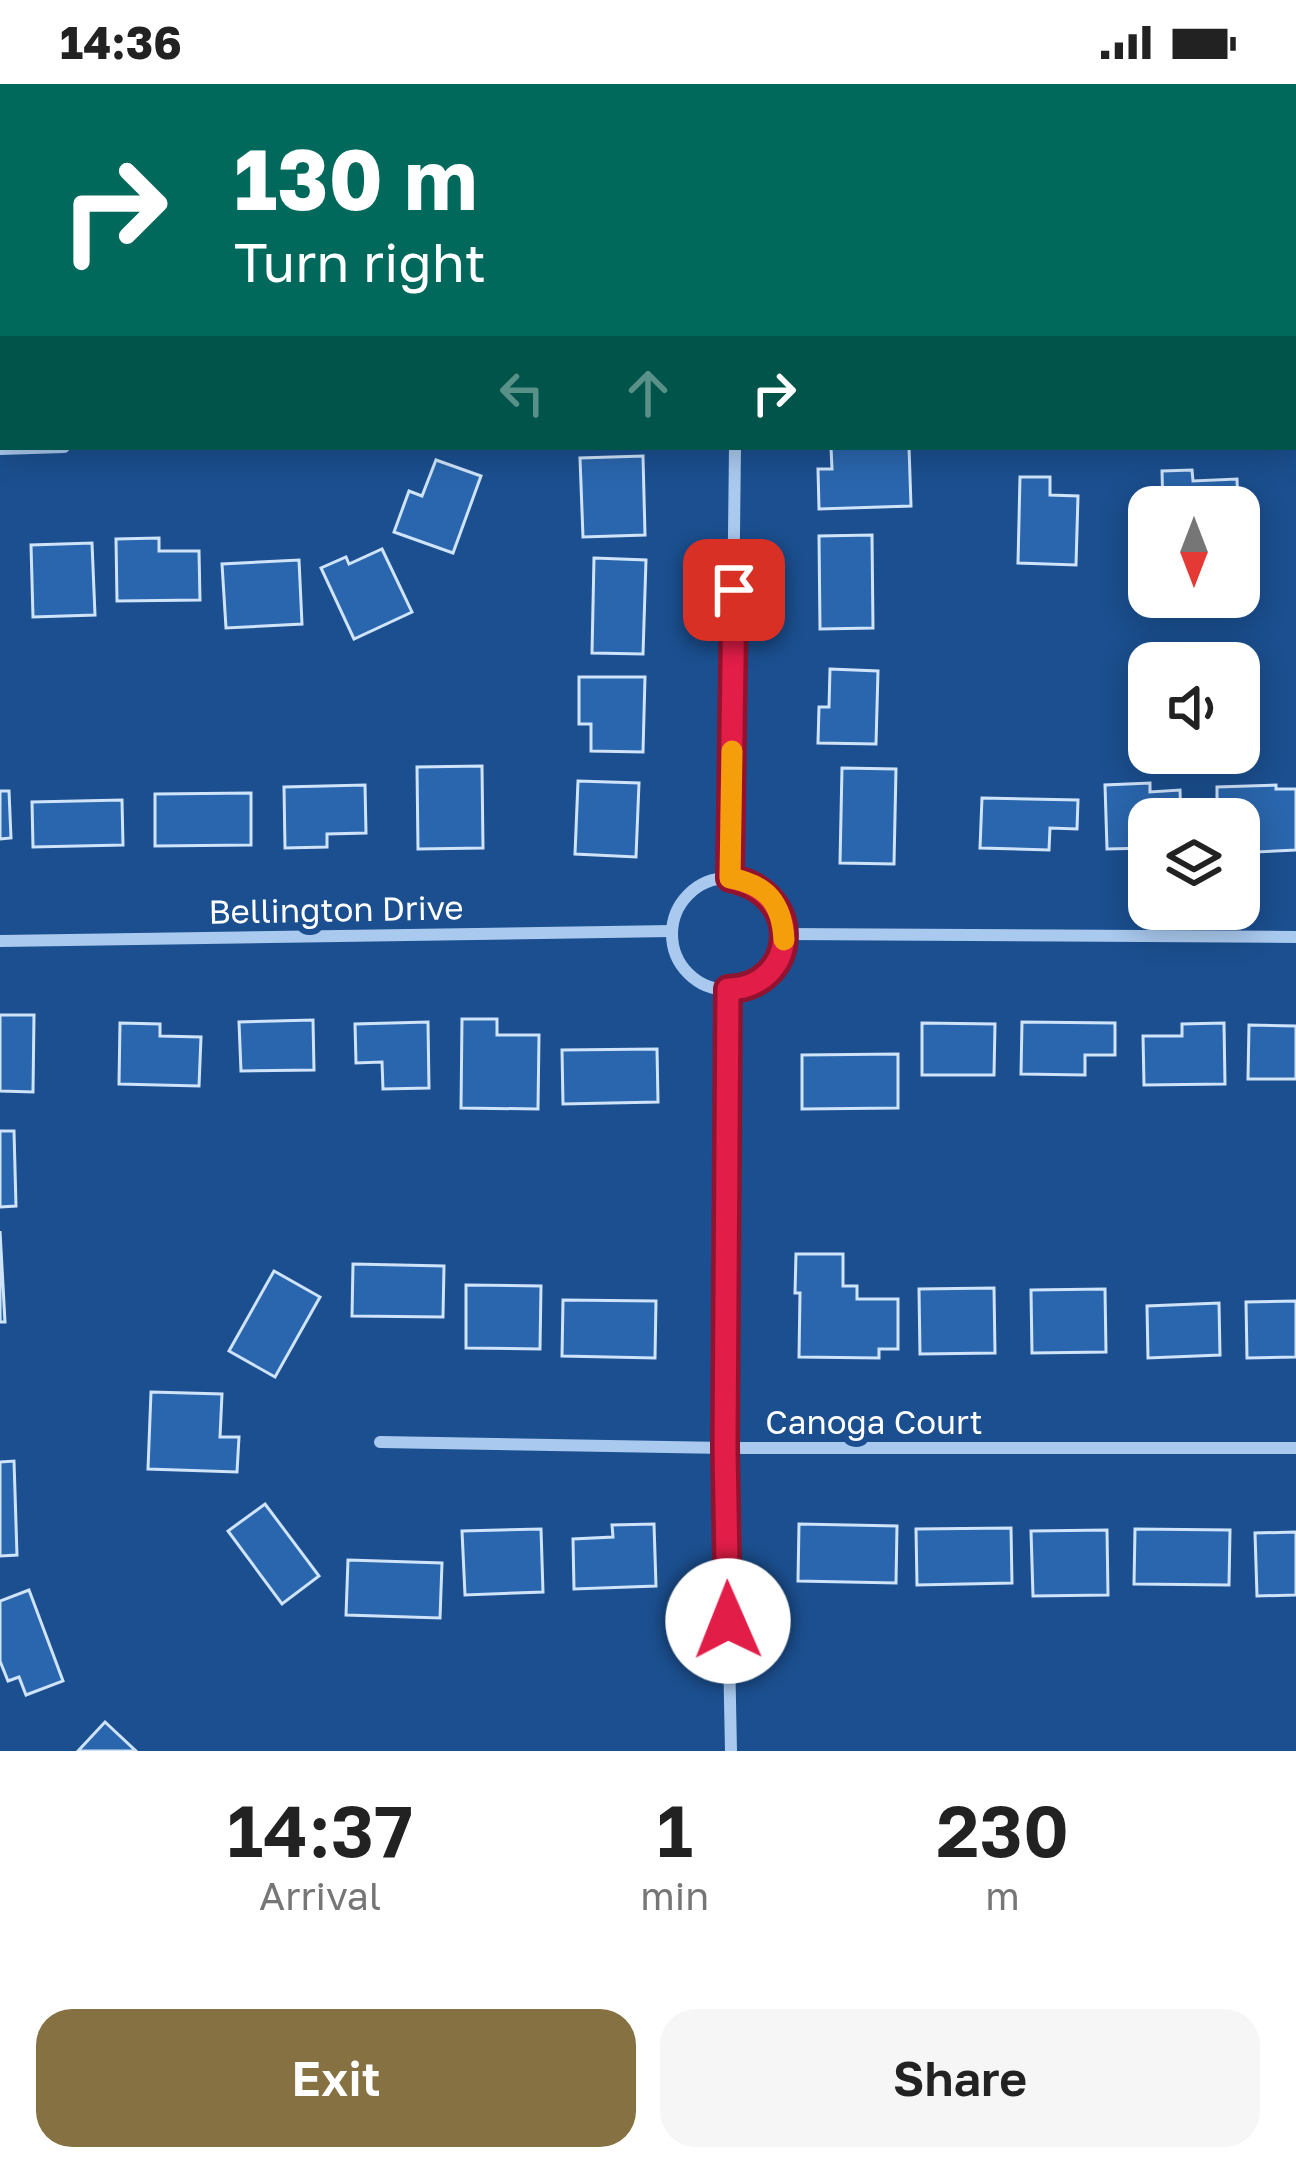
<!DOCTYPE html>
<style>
body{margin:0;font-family:"Golos Text",sans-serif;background:#f6f6f6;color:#222;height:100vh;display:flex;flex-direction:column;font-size:45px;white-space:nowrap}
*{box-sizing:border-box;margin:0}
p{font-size:39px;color:#767676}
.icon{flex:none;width:66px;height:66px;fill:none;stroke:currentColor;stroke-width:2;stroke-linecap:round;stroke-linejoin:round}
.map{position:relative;height:1667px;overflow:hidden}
.drawer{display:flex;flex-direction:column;background:#fff;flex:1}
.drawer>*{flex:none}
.top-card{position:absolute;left:0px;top:0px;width:1296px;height:366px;box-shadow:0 6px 30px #0003;background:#00695c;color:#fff;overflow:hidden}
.needle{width:78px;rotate:180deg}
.controls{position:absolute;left:1128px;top:402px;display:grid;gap:24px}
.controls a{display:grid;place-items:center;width:132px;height:132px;border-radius:24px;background:#fff;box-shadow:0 6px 30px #0003;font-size:60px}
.pin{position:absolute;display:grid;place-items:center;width:102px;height:102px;color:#fff;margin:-51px;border-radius:24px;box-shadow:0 6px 18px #0006}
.me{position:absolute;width:132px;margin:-66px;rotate:359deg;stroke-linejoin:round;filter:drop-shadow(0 0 9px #0008)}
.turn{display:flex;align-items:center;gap:42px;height:252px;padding:0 36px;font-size:54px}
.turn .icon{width:156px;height:156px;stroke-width:2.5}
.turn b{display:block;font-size:84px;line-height:102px}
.lanes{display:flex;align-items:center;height:114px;padding:0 36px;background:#0003;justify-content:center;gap:60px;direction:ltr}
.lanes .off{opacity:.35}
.eta{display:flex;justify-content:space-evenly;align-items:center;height:204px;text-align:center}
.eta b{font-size:72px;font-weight:600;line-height:84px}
.action{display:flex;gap:24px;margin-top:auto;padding:24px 36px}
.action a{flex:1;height:138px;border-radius:36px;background:#857141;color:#fff;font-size:48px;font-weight:600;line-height:138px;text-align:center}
.action a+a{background:#f6f6f6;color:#222}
.status{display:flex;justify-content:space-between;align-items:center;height:84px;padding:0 60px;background:#fff;direction:ltr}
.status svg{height:33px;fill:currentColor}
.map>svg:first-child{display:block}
.building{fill:#2a66ad;stroke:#cfe3fa;stroke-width:3}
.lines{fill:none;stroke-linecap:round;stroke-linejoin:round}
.minor{stroke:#a9c9ee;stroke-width:12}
.route-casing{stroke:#92132f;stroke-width:30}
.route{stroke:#e11d48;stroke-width:21}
.slow{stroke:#f59e0b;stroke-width:21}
.labels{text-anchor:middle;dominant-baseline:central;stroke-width:12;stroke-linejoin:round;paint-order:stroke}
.street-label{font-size:33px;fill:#fff;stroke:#1b4f8f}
</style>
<div class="status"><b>14:36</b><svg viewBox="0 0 49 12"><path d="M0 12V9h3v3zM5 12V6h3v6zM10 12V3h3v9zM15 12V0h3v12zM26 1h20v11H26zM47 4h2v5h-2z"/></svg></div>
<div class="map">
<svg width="1296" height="1667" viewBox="0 0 1296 1667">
<rect width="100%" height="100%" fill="#1b4f8f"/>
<g class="building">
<rect x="22" y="0" width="92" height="3"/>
<rect x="138" y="0" width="82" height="3"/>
<polygon points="831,363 909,363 911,422 819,425 818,385 832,385"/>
<polygon points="643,372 645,451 583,453 580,374"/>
<polygon points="436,376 481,392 453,469 394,448 409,407 422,412"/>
<polygon points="1192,386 1193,397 1237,395 1238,423 1163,423 1162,387"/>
<polygon points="1020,393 1050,393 1050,411 1078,412 1076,481 1018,479"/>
<polygon points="872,451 873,544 820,545 819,452"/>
<polygon points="159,454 159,467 199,467 200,516 117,517 116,455"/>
<polygon points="92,459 95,531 33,533 31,461"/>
<polygon points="382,465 412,528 354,555 321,484 346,473 349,480"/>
<polygon points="594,474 646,476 643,570 592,569"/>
<polygon points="299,476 302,540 226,544 222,480"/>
<polygon points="830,585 878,587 876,660 818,659 819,623 829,623"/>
<polygon points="579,593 645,593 643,668 591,667 591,640 579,640"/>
<polygon points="482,682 483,764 418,765 417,683"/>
<polygon points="842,684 896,685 894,780 840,779"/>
<polygon points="578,697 639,699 636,773 575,770"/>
<polygon points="1150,699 1150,708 1180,706 1181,735 1149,735 1149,764 1107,765 1105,701"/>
<polygon points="365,701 366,749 327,750 327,763 285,764 284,703"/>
<polygon points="1276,701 1276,705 1296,705 1296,766 1256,768 1255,753 1239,753 1239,735 1217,735 1217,703"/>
<polygon points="0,707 9,707 11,754 0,755"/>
<polygon points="251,709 251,761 155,762 155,710"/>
<polygon points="982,714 1078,716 1077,745 1050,744 1049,766 980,764"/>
<polygon points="122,716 123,761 33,763 32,718"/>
<polygon points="0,931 34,931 33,1008 0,1007"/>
<polygon points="462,935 497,935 497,951 539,951 538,1025 461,1024"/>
<polygon points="313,936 314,986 241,987 239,938"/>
<polygon points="428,938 429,1004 383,1005 382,978 356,979 355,940"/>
<polygon points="1022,938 1115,939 1115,971 1085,971 1085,991 1021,990"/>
<polygon points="120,939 160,940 160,952 201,953 199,1002 119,1000"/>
<polygon points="922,939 995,940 994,991 922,991"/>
<polygon points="1224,939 1225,1000 1144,1001 1143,952 1182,952 1182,940"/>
<polygon points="1249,941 1296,942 1296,995 1248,995"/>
<polygon points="657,965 658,1018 563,1020 562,966"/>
<polygon points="898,970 898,1024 802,1025 802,971"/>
<polygon points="0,1047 14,1047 16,1122 0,1123"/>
<polygon points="0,1147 5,1238 0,1238"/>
<polygon points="796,1170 843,1170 843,1202 857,1202 857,1215 898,1215 898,1265 879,1265 879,1274 799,1273 800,1209 795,1209"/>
<polygon points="353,1180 444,1182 443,1233 352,1232"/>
<polygon points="274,1187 320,1213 275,1293 229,1267"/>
<polygon points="466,1201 541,1202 540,1265 466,1264"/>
<polygon points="994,1204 995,1269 920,1270 919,1205"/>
<polygon points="1105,1205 1106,1268 1032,1269 1031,1206"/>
<polygon points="563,1216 656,1217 655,1274 562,1272"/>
<polygon points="1296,1217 1296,1273 1247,1274 1246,1218"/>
<polygon points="1219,1219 1220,1271 1148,1274 1147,1222"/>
<polygon points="151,1308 222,1310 220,1353 239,1353 237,1388 148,1385"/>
<polygon points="14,1377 17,1471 0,1472 0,1378"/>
<polygon points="265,1420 319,1492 282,1520 228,1447"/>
<polygon points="654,1440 656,1502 574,1505 573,1455 613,1453 612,1441"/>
<polygon points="799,1440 897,1442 896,1499 798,1497"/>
<polygon points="1011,1444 1012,1499 917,1501 916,1445"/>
<polygon points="541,1445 543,1508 465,1511 462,1447"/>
<polygon points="1135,1445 1230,1446 1229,1501 1134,1500"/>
<polygon points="1107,1446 1108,1511 1033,1512 1031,1447"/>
<polygon points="1296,1448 1296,1511 1257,1512 1255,1449"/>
<polygon points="348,1476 442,1479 440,1534 346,1531"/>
<polygon points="29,1506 63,1597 26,1611 19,1593 8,1597 0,1577 0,1517"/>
<polygon points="105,1638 136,1667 78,1667"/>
</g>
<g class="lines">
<g class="minor">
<polyline points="739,3 739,0"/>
<polyline points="1293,267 1296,266"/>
<polyline points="0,365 64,363"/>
<polyline points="730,794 735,363"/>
<circle cx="728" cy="850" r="56"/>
<polyline points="784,850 1296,853"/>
<polyline points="0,857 672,847"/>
<polyline points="728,905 725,1364 731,1667"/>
<polyline points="380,1358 725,1364 1296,1364"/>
</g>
</g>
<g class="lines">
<defs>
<path id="route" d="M728,1537l-3,-173 3,-459c68,-1 80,-95 2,-111l4,-288"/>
</defs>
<use href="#route" class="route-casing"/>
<use href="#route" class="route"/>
<path class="slow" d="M732,667l-2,127c37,7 52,25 54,62"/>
</g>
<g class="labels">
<g class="street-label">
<text transform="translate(336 825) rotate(-1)">Bellington Drive</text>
<text x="874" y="1337">Canoga Court</text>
</g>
</g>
</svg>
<div class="controls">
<a><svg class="needle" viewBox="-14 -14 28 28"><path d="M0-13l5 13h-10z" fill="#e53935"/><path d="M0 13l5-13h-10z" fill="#767676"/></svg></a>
<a><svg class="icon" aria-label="sound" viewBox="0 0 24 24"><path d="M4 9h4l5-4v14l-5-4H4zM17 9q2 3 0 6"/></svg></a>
<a><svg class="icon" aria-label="layers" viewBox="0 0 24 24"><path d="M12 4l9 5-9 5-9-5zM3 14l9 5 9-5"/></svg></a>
</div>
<div class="pin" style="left:734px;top:506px;background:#d93025"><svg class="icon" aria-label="arrive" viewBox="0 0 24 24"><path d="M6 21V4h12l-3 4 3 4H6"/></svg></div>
<svg class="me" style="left:728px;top:1537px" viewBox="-20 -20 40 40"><circle r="19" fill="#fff"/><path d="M0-13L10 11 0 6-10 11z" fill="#e11d48"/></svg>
<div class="top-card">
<div class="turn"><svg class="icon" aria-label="right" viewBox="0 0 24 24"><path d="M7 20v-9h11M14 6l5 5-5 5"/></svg><div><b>130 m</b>Turn right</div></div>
<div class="lanes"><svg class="icon off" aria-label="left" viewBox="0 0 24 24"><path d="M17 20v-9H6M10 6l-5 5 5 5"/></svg><svg class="icon off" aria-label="ahead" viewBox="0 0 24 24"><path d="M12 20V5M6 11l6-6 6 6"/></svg><svg class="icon" aria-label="right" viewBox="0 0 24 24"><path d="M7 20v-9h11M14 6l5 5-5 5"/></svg></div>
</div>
</div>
<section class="drawer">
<div class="eta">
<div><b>14:37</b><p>Arrival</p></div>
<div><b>1</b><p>min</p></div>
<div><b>230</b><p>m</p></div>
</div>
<div class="action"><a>Exit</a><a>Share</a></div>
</section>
